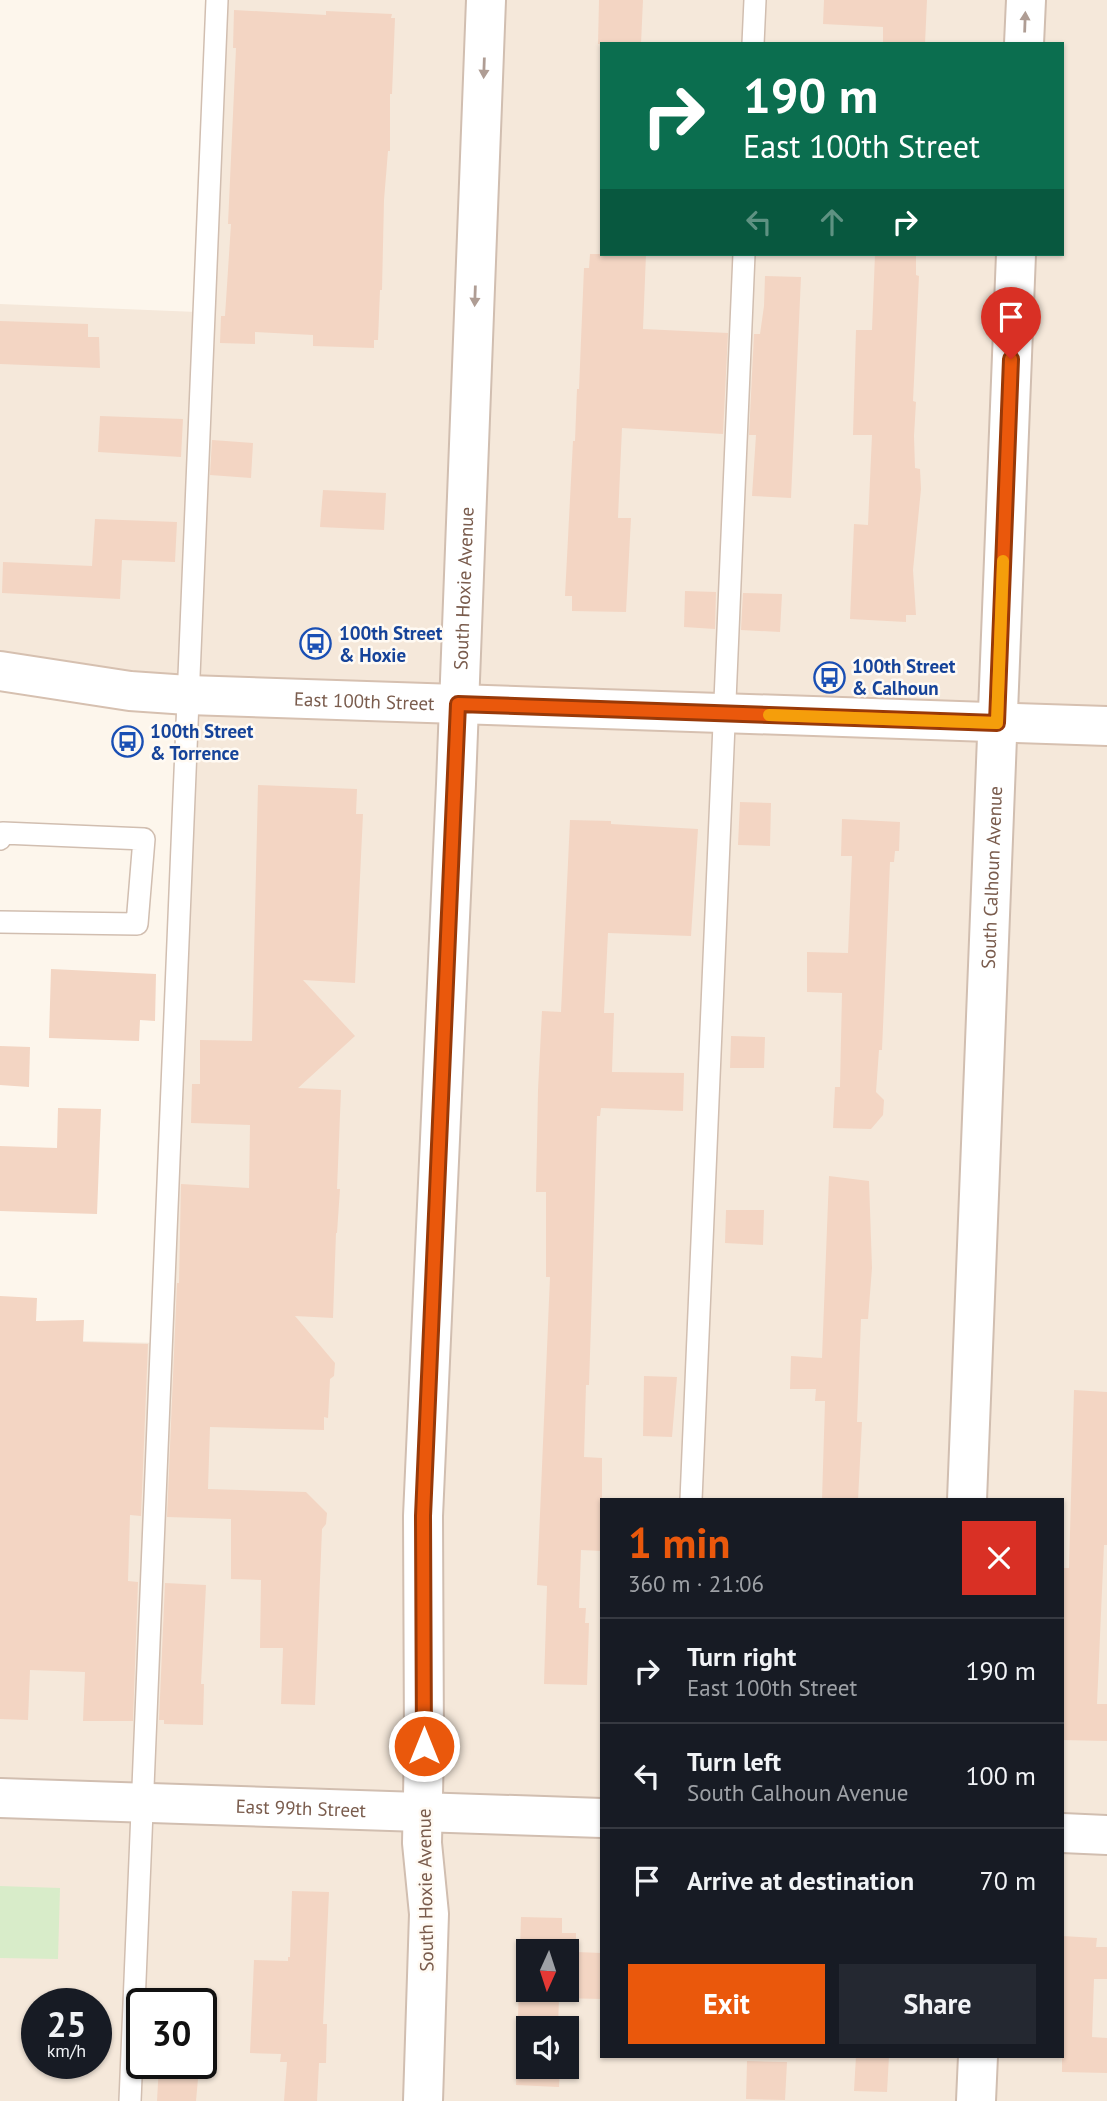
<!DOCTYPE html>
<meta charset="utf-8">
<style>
body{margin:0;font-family:"PT Sans",sans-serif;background:#242831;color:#f1f3f6;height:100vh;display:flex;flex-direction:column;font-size:26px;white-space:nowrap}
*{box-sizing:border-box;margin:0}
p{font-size:23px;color:#9ea1a6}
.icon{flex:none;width:38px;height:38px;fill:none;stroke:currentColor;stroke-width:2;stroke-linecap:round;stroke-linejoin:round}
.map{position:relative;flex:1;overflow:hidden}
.sheet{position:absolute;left:600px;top:1498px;width:464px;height:560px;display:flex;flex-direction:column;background:#171b24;border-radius:0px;box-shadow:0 2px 5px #0004}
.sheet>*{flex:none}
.banner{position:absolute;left:600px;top:42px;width:464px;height:214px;border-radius:0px;box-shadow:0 2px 5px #0004;background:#0b6e4f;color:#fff;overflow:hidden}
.needle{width:46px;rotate:183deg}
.tools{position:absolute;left:516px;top:1939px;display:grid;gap:14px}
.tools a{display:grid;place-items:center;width:63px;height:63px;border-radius:0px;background:#171b24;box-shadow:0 2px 5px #0004;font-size:35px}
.speed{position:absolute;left:21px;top:1988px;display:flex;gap:14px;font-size:35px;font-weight:700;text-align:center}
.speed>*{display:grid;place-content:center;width:91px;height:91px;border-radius:50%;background:#171b24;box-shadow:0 2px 5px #0004;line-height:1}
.speed small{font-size:18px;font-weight:400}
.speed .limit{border:4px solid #111;border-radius:10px;background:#fff;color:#111}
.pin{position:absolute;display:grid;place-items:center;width:60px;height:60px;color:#fff;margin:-72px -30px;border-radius:50% 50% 50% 0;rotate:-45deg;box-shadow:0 0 7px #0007}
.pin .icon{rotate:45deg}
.me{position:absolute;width:77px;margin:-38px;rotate:0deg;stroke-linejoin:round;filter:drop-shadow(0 0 5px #0008)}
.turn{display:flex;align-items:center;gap:24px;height:147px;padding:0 28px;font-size:32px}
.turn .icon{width:91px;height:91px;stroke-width:2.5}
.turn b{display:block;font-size:49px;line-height:60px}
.lanes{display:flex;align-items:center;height:66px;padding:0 28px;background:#0003;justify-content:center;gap:35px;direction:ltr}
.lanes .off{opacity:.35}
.round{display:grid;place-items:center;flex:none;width:74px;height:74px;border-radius:0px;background:#242831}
.head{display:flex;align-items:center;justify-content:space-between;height:119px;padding:0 28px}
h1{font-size:42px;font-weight:700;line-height:52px;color:#ea580c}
.button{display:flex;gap:14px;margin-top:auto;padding:14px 28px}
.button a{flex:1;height:80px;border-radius:0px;background:#ea580c;color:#fff;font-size:28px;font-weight:700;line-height:80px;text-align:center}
.button a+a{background:#242831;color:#f1f3f6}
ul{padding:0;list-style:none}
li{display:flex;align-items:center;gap:21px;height:105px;padding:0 28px;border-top:2px solid #363941}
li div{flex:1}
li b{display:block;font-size:26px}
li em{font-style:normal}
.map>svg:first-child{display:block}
.residential{fill:#f5e8da;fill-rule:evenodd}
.green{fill:#d8ecc9}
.building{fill:#f3d5c3;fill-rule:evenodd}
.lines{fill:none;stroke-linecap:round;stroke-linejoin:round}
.lane-casing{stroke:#d1beb0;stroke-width:24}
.street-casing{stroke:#d1beb0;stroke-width:42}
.secondary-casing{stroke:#d6c0b0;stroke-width:42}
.lane{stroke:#fff;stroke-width:21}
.street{stroke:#fff;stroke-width:38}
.secondary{stroke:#fff;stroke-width:38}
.oneway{fill:#af9d94}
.route-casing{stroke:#983908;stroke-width:18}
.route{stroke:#ea580c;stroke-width:12}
.slow{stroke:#f59e0b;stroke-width:12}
.labels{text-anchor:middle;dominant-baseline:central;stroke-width:5;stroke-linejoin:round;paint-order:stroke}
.street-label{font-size:19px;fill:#7a5c4d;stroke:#fffaf3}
.transit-label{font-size:19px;font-weight:bold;fill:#164399;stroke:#fffaf3;text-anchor:start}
</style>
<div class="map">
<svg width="1107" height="2101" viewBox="0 0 1107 2101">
<rect width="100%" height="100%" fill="#fdf6ec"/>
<path class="residential" d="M211,0h896v2101h-1107v-762l158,4 30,-648 -138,-25 -50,-20v-346l197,8zM602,44h460v210h-460zM602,1500h460v556h-460zM528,1951h39v39h-39zM37,2004h59v59h-59zM142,2004h59v59h-59zM528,2028h39v39h-39z"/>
<polygon class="green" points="0,1886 60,1888 58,1959 0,1958"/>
<g class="building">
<polygon points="599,0 643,0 641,44 598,44"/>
<polygon points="824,0 927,0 925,44 883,44 883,27 823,24"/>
<polygon points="234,10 326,15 326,11 392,14 391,18 395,18 392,94 390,94 390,151 388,151 384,200 382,290 380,290 378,340 374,340 374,348 313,346 313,335 255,332 255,344 220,343 221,316 225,316 231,224 228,224 236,48 233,48"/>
<polygon points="590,254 646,254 643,329 728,333 723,434 622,428 618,518 631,518 626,612 572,611 572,596 565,596 573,441 575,441 577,389 579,389 584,268 589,268"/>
<polygon points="875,254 916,255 916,275 919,276 913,401 916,402 914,436 915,468 920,469 921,489 913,570 916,615 906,615 906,622 850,619 854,524 868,525 872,435 853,435 856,330 872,330"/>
<polygon points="765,276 801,277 791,498 752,496 756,435 749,435 754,334 760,334 764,306"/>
<polygon points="0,321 88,324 88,337 99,337 100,368 0,364"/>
<polygon points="100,416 183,419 181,457 98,452"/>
<polygon points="212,440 253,443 251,478 210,475"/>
<polygon points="323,490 386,493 384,530 320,527"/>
<polygon points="95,519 177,522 175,562 122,560 120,599 2,593 3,562 92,566"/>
<polygon points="685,591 716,592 715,629 684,627"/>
<polygon points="743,593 782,594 780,632 741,630"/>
<polygon points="258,785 357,789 356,814 363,814 355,983 303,980 355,1036 298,1088 341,1090 337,1189 340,1189 337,1233 336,1233 333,1318 295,1316 335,1363 334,1376 330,1379 328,1418 324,1417 324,1430 210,1427 208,1489 306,1492 327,1513 326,1524 322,1529 315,1705 281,1704 283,1648 260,1648 261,1580 231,1579 231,1519 167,1517 177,1283 179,1283 181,1184 249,1188 250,1125 191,1123 192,1084 200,1084 200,1040 252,1041"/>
<polygon points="740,802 771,803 770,846 738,845"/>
<polygon points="842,819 900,822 899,851 895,851 894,862 890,862 882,1050 879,1050 876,1092 884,1100 883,1115 871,1129 833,1128 835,1087 840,1087 842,993 807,992 807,952 848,953 852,856 841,856"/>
<polygon points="570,820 611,821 611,824 698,829 691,936 608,933 604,1013 614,1013 612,1072 684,1073 683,1111 601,1108 600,1116 597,1116 591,1323 589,1385 586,1385 584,1457 602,1458 602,1551 581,1550 579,1608 586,1608 585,1623 589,1623 587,1685 544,1684 547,1586 537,1585 550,1277 546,1277 546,1192 536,1192 538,1090 542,1011 561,1012"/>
<polygon points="51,969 156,974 155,1021 140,1020 139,1041 49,1038"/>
<polygon points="731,1036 765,1037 764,1068 730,1068"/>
<polygon points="0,1046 30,1047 29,1087 0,1085"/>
<polygon points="58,1108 101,1109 97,1214 0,1211 0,1146 57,1148"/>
<polygon points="829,1176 869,1181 872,1268 868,1319 861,1319 857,1422 862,1422 858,1500 822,1500 825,1401 815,1401 816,1389 790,1389 791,1356 822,1358"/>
<polygon points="726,1210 764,1210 763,1245 725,1243"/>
<polygon points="0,1296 37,1298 36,1321 84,1320 83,1342 148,1344 141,1516 130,1515 128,1581 138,1582 133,1721 83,1721 85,1672 30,1670 28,1720 0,1719"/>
<polygon points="644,1376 677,1377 672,1437 643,1436"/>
<polygon points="1074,1390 1107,1392 1107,1545 1104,1545 1097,1704 1107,1704 1107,1741 1062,1740 1062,1604 1064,1568 1069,1568"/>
<polygon points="165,1583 206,1585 201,1684 204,1684 203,1725 164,1724 164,1720 159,1720"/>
<polygon points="292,1891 329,1892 323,2024 327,2024 326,2063 319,2063 317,2101 284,2101 287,2062 280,2062 281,2054 250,2053 254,1960 288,1961 288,1957 290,1957"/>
<path d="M521,1917l41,1v15h14v19l26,1v46l-43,-1 -1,30h-30v39h32l-1,20 -43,-2zM528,1951h39v39h-39z"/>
<polygon points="1062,1936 1097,1938 1096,1947 1107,1947 1107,1979 1094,1979 1092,2037 1107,2038 1107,2073 1062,2072"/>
<polygon points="856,2056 889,2056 887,2092 854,2091"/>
<polygon points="747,2061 787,2062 785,2100 746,2099"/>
<polygon points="159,2065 199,2068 196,2101 157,2101"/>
</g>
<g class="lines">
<defs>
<g id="lane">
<polyline points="753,44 755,0"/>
<polyline points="0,839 3,833 144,839 137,924 0,922"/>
<polyline points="691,1500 744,254"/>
<polyline points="130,2101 217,0"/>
</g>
<g id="street">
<polyline points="1024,44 1026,0"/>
<path id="s1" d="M967,1500l49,-1246"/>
<path id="s2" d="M0,1798l602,20"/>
<polyline points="1062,1833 1107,1835"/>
<path id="s3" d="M423,2101l6,-187 -7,-71 2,-97 -1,-230 33,-732 30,-784"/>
<polyline points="976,2101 978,2056"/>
</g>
<g id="secondary">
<path id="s4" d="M0,671l130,20 58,4 919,31"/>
</g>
</defs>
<use href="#lane" class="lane-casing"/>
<use href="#street" class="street-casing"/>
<use href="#secondary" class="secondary-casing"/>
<use href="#lane" class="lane"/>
<use href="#street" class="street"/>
<use href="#secondary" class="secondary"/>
</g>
<defs><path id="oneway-solid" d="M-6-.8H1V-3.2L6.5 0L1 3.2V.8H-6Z" transform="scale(1.75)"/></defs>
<g class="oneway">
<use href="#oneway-solid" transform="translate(1025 22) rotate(-88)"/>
<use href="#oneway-solid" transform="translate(484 68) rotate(92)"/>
<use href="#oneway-solid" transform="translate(475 296) rotate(92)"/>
</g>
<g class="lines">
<defs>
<polyline id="route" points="424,1746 423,1516 458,704 997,723 1011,359"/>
</defs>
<use href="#route" class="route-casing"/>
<use href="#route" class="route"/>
<polyline class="slow" points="769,715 997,723 1003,561"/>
</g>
<defs>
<symbol id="bus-ring" viewBox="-11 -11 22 22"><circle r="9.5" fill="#fffaf3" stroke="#1a4fb4" stroke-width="1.5"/><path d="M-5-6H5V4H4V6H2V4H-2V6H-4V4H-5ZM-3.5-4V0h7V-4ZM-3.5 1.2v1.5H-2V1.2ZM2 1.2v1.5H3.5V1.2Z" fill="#1a4fb4"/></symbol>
</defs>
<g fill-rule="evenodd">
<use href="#bus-ring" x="298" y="626" width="35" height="35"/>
<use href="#bus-ring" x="812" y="660" width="35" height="35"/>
<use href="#bus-ring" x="110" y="724" width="35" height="35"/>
</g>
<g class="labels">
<g class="street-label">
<text stroke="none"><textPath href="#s3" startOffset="1514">South Hoxie Avenue</textPath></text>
<text stroke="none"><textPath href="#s4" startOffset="366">East 100th Street</textPath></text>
<text stroke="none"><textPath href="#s1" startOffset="623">South Calhoun Avenue</textPath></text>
<text stroke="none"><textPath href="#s2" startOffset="301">East 99th Street</textPath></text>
<text transform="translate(425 1890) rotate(-91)">South Hoxie Avenue</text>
</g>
<g class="transit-label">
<text x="339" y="633">100th Street<tspan x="339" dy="22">&amp; Hoxie</tspan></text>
<text x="852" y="666">100th Street<tspan x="852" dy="22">&amp; Calhoun</tspan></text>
<text x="150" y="731">100th Street<tspan x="150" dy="22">&amp; Torrence</tspan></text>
</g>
</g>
</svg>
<div class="tools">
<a><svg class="needle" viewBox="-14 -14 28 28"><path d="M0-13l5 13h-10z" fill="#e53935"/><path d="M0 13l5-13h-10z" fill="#9ea1a6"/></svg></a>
<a><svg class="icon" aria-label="sound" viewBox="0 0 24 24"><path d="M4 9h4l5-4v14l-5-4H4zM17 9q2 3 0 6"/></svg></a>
</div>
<div class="speed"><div>25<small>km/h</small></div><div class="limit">30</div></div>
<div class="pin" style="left:1011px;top:359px;background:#d93025"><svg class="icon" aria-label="arrive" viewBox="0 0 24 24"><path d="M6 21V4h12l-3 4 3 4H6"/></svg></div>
<svg class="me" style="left:424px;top:1746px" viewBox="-20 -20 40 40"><circle r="17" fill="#ea580c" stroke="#fff" stroke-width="3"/><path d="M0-11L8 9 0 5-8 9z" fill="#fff"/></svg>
<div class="banner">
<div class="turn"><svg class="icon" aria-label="right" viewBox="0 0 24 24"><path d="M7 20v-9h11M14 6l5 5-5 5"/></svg><div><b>190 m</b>East 100th Street</div></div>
<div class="lanes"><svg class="icon off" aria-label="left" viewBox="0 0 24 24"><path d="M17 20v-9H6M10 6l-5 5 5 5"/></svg><svg class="icon off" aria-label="ahead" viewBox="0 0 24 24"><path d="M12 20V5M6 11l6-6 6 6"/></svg><svg class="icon" aria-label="right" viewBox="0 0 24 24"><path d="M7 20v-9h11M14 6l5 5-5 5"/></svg></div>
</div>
<section class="sheet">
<div class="head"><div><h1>1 min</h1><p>360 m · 21:06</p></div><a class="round" style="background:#d93025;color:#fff"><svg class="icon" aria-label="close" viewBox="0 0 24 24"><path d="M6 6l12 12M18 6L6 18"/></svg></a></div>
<ul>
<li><svg class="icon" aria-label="right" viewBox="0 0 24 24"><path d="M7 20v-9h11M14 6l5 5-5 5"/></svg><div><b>Turn right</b><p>East 100th Street</p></div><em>190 m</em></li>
<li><svg class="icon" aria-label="left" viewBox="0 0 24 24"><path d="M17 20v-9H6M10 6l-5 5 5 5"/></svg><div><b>Turn left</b><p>South Calhoun Avenue</p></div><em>100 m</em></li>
<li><svg class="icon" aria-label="arrive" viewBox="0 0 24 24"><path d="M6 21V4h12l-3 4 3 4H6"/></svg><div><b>Arrive at destination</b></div><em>70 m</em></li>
</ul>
<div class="button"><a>Exit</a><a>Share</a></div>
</section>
</div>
